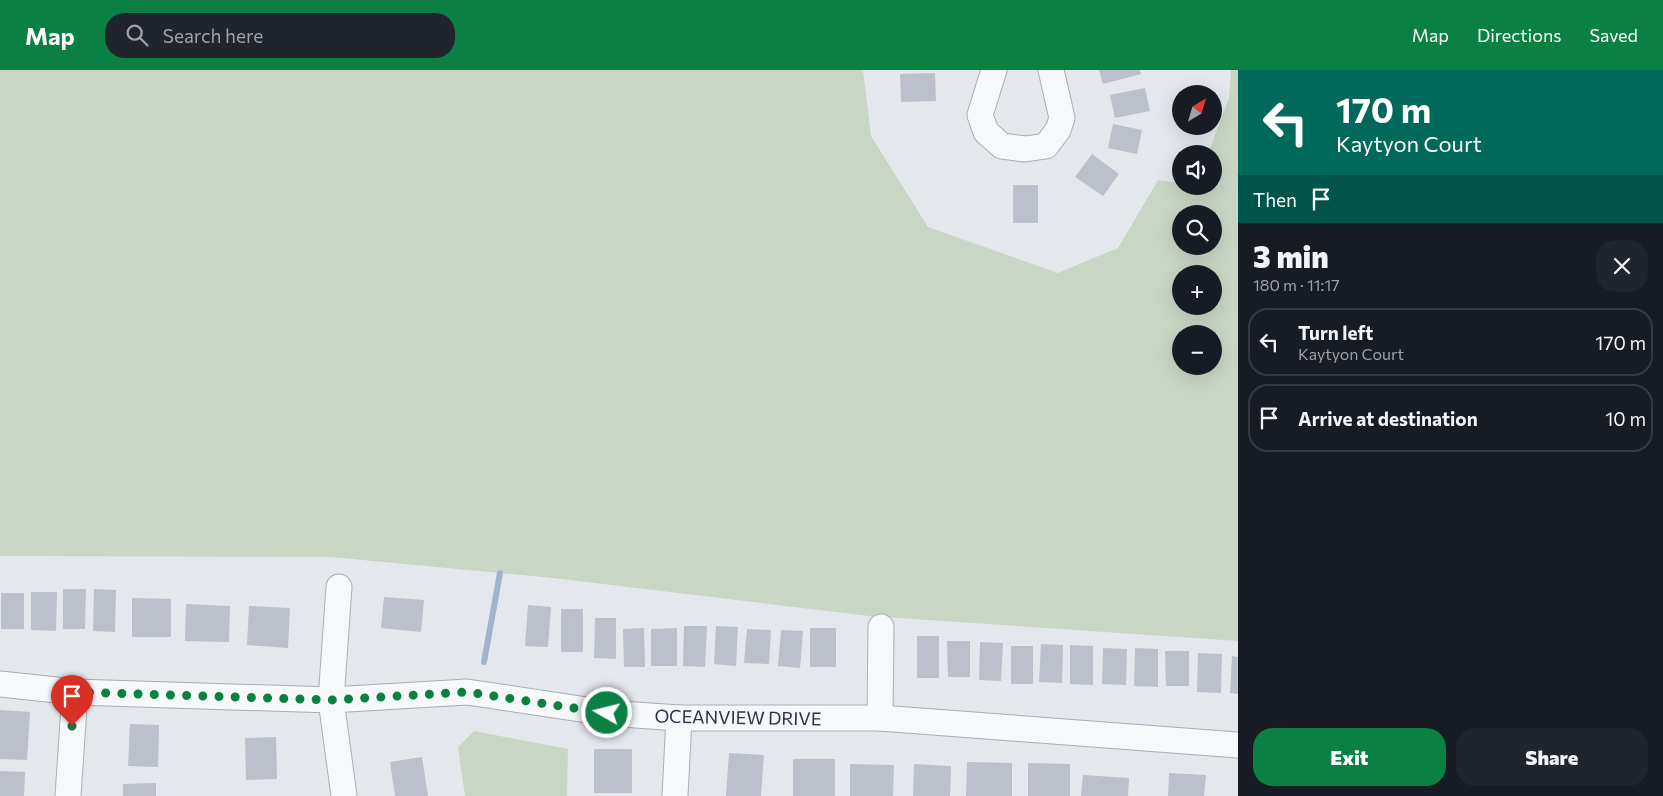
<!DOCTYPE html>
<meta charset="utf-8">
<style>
body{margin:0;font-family:Commissioner,sans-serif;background:#20242c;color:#f1f3f6;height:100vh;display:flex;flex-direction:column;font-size:19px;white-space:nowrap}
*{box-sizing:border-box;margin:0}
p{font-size:16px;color:#9ea1a6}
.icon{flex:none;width:28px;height:28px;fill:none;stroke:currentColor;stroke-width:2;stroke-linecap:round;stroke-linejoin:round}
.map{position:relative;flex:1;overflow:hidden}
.details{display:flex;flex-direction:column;background:#171b24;width:425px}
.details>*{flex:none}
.banner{background:#00695c;color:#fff;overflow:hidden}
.needle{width:32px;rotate:38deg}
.fabs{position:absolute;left:1172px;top:15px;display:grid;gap:10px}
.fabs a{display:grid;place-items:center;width:50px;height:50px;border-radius:50%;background:#171b24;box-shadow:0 5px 20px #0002;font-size:25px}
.pin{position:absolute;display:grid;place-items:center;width:42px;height:42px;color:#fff;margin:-51px -21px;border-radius:50% 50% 50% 0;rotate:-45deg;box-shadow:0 0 5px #0007}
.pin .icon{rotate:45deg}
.me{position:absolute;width:55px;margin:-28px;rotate:278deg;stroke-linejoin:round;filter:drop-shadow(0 0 4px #0008)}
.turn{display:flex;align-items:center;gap:18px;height:105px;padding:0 15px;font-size:22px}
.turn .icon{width:65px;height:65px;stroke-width:2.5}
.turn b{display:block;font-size:35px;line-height:42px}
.then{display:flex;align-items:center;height:48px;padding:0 15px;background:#0003;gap:10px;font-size:19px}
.round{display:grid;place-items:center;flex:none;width:52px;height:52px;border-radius:20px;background:#20242c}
.head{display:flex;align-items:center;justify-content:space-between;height:85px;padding:0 15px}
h1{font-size:30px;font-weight:800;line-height:38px}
.primary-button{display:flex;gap:10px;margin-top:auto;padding:10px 15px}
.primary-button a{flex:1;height:58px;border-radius:20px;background:#0b8043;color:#fff;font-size:20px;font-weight:800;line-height:58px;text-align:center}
.primary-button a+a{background:#20242c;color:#f1f3f6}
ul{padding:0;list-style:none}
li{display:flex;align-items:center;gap:15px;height:68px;margin:0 10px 8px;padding:0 5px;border:2px solid #363941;border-radius:20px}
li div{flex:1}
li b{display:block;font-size:19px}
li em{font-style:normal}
header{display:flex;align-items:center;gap:30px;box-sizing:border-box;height:70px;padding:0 25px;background:#0b8043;color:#fff}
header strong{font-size:24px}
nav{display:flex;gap:28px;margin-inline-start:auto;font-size:18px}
.search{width:350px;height:45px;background:#20242c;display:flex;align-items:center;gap:12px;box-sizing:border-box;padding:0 18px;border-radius:20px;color:#9ea1a6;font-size:19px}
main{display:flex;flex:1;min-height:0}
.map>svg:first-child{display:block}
.green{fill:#c9d6c5;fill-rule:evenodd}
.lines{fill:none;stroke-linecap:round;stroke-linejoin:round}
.stream{stroke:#9fb4cc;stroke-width:6}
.building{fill:#bbc0ca}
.minor-casing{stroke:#a9aeb7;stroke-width:27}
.minor{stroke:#f7f8fa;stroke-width:25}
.route{stroke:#0b8043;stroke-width:9;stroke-dasharray:0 16.2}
.labels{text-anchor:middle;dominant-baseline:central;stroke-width:4;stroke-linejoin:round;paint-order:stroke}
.street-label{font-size:18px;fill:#2b3445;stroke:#f4f6f9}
</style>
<header>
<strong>Map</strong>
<div class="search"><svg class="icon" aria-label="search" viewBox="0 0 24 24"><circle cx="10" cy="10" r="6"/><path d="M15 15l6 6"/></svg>Search here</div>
<nav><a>Map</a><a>Directions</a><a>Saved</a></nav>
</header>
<main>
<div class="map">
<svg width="1238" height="726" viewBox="0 0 1238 726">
<rect width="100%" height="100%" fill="#e4e7ec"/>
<g class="green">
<path d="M0,0h863l8,66 57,91 130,46 60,-25 40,-68 23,3v3h33v-32h-6l21,-56 2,-28h7v571l-369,-25 -316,-38 -222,-21 -331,-1zM1181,144h33v32h-33zM1181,204h33v32h-33zM1181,264h33v32h-33z"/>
<polygon points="474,661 568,679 567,726 465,726 458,677"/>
</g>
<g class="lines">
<polyline class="stream" points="484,592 500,503"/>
</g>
<g class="building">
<polygon points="1099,0 1140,0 1141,4 1103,14"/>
<polygon points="935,3 936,31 901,32 900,4"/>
<polygon points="1145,18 1150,41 1115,48 1110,25"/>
<polygon points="1113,54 1142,60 1137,84 1108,78"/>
<polygon points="1092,84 1119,104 1103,126 1075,107"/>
<rect x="1013" y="115" width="25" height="38"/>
<polygon points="63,519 86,519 85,559 63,559"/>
<polygon points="94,519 116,520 115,562 93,561"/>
<polygon points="31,522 57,522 56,561 31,560"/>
<rect x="1" y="523" width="23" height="36"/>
<polygon points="384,527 424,530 421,562 381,558"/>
<polygon points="132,528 171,529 171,567 132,567"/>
<polygon points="186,534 230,536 229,572 185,571"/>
<polygon points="528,535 551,537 548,577 525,576"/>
<polygon points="249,536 290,538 288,578 247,575"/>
<rect x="561" y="539" width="22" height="43"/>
<polygon points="595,548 616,548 616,589 594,588"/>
<polygon points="684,556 707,556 705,597 683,596"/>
<polygon points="716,556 738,557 736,596 714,594"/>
<polygon points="644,558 645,597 624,597 623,559"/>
<polygon points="677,558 677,596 651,596 651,559"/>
<rect x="810" y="558" width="26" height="39"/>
<polygon points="747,559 771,560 769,594 744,593"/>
<polygon points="781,560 803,561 800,598 778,596"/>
<rect x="917" y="566" width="22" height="42"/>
<polygon points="947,571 970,571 970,607 948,607"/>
<polygon points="980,572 1003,573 1001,611 979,610"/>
<polygon points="1041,574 1063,575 1062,613 1039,612"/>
<polygon points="1070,575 1093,576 1093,615 1070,614"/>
<rect x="1011" y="576" width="22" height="38"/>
<polygon points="1103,578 1127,579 1126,615 1102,614"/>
<polygon points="1135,578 1158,579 1158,617 1134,616"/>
<polygon points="1165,581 1189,581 1189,616 1166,616"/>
<polygon points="1198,583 1222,584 1221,623 1197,622"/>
<polygon points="1232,586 1238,587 1238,624 1230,623"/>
<polygon points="0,640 30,642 27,690 0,689"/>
<polygon points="130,654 159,655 158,697 128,696"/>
<polygon points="276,667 277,709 246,710 245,668"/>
<rect x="594" y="679" width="38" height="44"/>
<polygon points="729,683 764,685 761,726 726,726"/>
<polygon points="422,687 428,726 395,726 390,692"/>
<rect x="793" y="689" width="42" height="37"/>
<polygon points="967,692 1012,693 1012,726 966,726"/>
<polygon points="1028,693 1070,694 1070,726 1028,726"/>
<polygon points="850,694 894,695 893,726 850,726"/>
<polygon points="914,694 951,696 950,726 913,726"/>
<polygon points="0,701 25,702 24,726 0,726"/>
<polygon points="1169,703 1206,705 1204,726 1168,726"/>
<polygon points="1083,705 1129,708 1128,726 1081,726"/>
<polygon points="156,713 156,726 123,726 123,714"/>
</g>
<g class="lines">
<defs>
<g id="minor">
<polyline points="994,0 980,45 986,62 1002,76 1025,79 1046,76 1058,60 1062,48 1051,0"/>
<polyline points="339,517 331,630 344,726"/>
<polyline points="0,614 75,622 331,630 467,622 607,643 679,648 880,648 1238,675"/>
<polyline points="880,648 881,557"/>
<polyline points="68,726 75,622"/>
<polyline points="675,726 679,648"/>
</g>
</defs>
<use href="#minor" class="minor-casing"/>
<use href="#minor" class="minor"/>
</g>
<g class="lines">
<polyline class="route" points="72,656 75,622 331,630 467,622 607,643"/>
</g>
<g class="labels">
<g class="street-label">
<text transform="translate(738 647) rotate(1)">OCEANVIEW DRIVE</text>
</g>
</g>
</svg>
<div class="fabs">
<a><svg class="needle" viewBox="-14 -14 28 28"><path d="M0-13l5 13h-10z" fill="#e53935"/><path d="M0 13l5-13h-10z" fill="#9ea1a6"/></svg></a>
<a><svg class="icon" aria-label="sound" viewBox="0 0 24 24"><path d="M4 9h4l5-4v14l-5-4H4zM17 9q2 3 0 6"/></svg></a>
<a><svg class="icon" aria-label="search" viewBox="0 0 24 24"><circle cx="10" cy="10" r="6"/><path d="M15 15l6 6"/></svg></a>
<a>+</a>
<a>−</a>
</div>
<div class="pin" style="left:72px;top:656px;background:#d93025"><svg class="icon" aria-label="arrive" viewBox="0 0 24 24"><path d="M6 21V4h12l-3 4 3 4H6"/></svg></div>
<svg class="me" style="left:607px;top:643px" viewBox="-20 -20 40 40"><circle r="17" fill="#0b8043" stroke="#fff" stroke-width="3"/><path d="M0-11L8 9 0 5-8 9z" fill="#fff"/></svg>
</div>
<section class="details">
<div class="banner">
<div class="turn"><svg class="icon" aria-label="left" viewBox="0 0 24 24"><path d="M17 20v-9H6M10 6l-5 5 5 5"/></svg><div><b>170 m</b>Kaytyon Court</div></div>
<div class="then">Then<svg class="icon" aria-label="arrive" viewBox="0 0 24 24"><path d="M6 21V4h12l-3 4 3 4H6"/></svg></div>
</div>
<div class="head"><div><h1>3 min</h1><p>180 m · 11:17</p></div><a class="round"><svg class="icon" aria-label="close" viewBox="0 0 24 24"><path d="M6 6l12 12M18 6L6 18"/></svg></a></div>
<ul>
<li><svg class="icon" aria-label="left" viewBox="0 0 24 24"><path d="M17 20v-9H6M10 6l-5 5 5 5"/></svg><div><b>Turn left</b><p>Kaytyon Court</p></div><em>170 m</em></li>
<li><svg class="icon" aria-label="arrive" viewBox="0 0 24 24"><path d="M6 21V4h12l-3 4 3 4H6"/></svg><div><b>Arrive at destination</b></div><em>10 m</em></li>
</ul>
<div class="primary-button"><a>Exit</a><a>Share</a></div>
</section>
</main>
